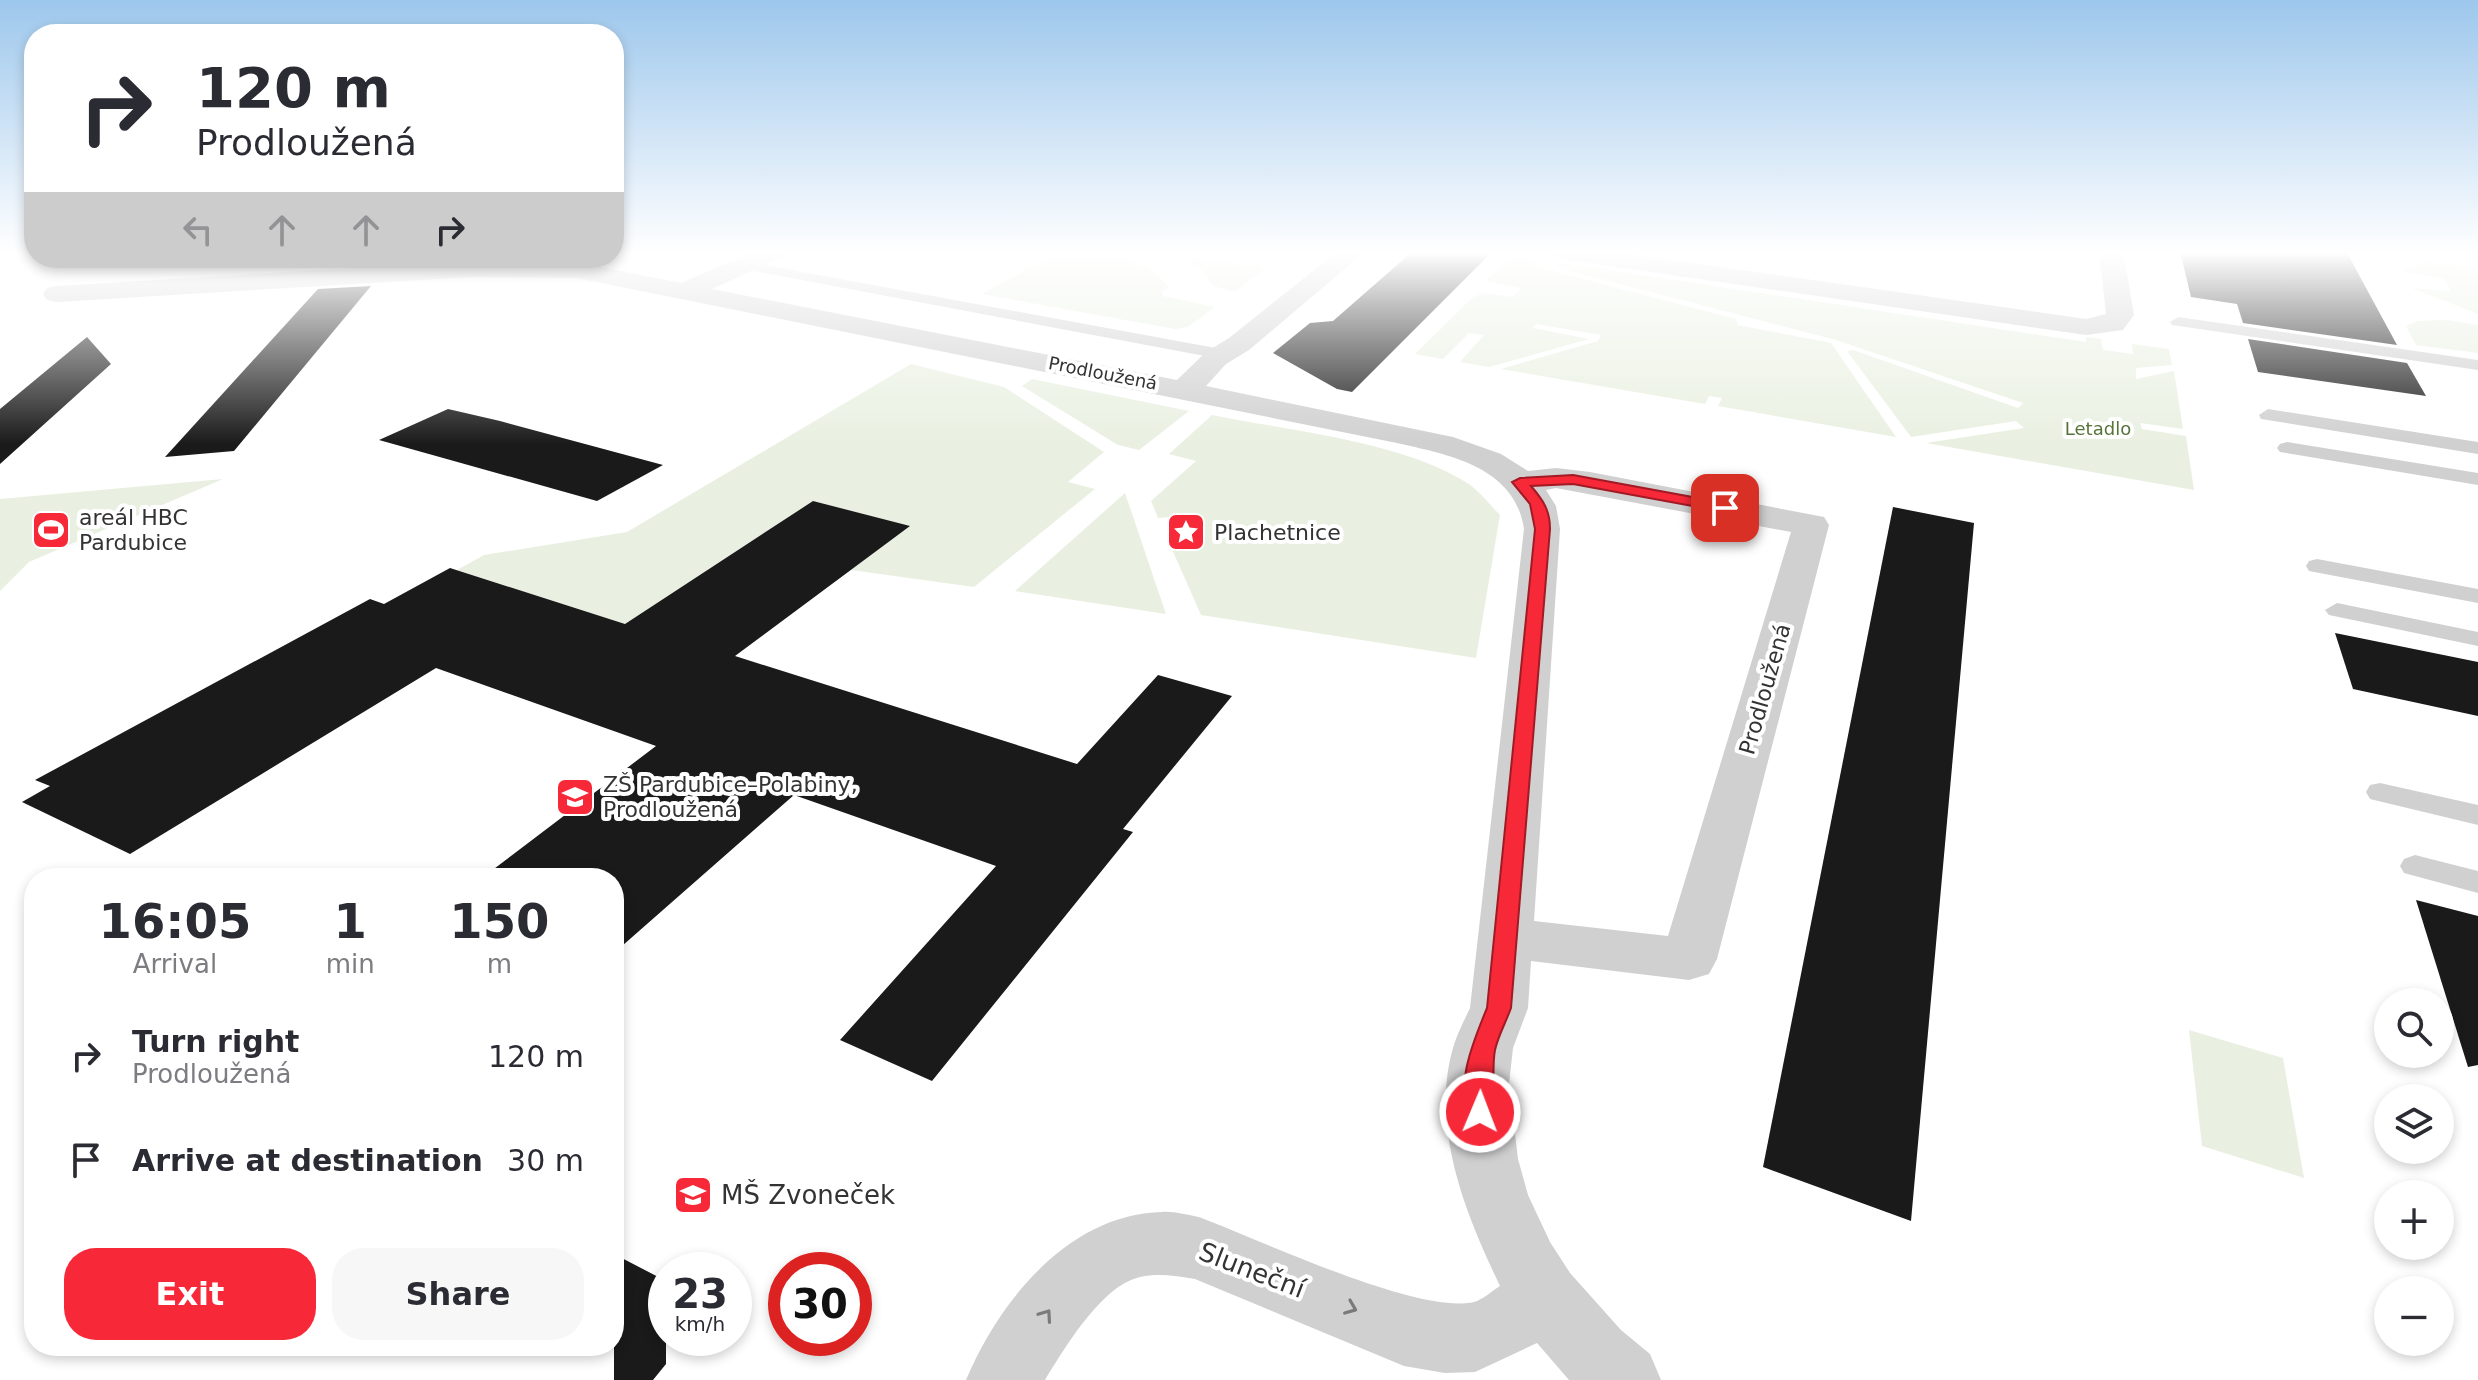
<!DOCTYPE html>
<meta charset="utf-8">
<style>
body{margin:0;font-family:"DejaVu Sans",sans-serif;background:#f7f7f7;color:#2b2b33;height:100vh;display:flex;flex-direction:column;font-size:30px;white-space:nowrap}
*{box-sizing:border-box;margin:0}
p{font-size:26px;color:#7c7c81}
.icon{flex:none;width:44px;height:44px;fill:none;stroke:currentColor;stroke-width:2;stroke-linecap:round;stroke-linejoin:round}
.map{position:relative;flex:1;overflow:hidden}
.drawer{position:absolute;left:24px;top:868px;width:600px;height:488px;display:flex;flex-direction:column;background:#fff;border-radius:32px;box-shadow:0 4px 12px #0003}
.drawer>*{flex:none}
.top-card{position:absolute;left:24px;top:24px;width:600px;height:244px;border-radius:32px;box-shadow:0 4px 12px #0003;background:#fff;color:#2b2b33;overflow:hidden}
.controls{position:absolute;left:2374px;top:988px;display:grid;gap:16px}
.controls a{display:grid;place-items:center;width:80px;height:80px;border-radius:50%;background:#fff;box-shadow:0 4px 12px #0003;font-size:40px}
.speed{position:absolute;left:648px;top:1252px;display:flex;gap:16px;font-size:40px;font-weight:700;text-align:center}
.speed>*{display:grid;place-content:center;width:104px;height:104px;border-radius:50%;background:#fff;box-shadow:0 4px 12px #0003;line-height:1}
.speed small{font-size:20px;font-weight:400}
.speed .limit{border:12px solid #d22;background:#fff;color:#111}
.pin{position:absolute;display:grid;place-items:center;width:68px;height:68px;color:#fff;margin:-34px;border-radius:16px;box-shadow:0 4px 12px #0006}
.me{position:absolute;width:88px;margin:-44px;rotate:1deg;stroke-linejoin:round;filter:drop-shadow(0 0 6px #0008)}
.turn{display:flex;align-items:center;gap:28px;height:168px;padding:0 40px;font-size:36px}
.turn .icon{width:104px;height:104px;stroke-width:2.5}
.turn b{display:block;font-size:56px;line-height:68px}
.lanes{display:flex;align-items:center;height:76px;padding:0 40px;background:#0003;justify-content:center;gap:40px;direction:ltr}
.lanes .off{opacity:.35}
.eta{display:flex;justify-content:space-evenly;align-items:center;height:136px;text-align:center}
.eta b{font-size:48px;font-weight:800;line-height:56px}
.button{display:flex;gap:16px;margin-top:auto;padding:16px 40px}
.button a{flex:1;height:92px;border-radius:32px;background:#f72838;color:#fff;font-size:32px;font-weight:800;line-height:92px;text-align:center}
.button a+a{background:#f7f7f7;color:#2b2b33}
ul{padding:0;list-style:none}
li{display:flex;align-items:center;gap:24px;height:104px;padding:0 40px}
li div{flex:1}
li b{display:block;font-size:30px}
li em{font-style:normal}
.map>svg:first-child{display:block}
.green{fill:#e9f0e1}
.building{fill:#1a1a1a}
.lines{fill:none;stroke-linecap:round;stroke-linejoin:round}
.lane{fill:#d0d0d0;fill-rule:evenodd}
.street{fill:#d0d0d0;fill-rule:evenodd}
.oneway{stroke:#7a7a7a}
.route{fill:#f72838;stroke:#a11a24;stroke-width:2}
.labels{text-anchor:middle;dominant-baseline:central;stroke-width:8;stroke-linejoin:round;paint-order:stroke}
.far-street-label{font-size:18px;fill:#333;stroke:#fff}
.far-park-label{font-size:18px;fill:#56743a;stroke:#fff}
.poi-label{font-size:22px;fill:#333;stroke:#fff;text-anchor:start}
.street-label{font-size:22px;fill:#333;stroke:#fff}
.near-poi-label{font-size:26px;fill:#333;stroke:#fff;text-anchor:start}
.near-street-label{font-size:26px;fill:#333;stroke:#fff}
</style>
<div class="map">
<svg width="2478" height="1380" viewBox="0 0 2478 1380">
<rect width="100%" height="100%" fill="#fff"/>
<g class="green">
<polygon points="1060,251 1118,251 1156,273 1169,288 1161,291 1163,296 1215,307 1188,327 1175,329 982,294"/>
<polygon points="1176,254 1258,267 1264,269 1235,292 1213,286 1202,270 1175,256"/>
<polygon points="1511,255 1537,259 1537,267 1736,319 1738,325 1831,343 1896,437 1718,406 1722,398 1709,396 1705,404 1501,369 1598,341 1601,335 1536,324 1533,328 1589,339 1489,367 1460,362 1484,335 1469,333 1443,359 1415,354 1473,297 1484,293 1513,297 1521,288 1486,281"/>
<polygon points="1555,262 2086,342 2086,337 2101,339 2103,350 2133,354 2132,344 2169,349 2172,365 2136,368 2136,379 2174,371 2183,429 2140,423 2142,429 2186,436 2194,490 1926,443 2024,428 2016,421 1911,437 1847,351 1853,350 2018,408 2023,403 1836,340 1559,268"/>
<polygon points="2422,262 2475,266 2478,271 2478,314 2412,288 2451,291 2443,278 2401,272"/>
<polygon points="2447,320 2478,325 2478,353 2416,345 2406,326 2418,321"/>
<polygon points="911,364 1004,387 1104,452 1068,482 1095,489 974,587 851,570 909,526 813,501 625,624 457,570 484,555 627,532"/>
<polygon points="1032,379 1189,411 1139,450 1118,445 1022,386"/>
<path d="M1212,415c78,16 190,26 257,69 11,8 21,21 31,31l-24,143 -275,-43 -30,-68 29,-9 2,-8 -29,-13 -15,1 -7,-17 45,-40 -27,-7z"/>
<polygon points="223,479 29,562 0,591 0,499"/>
<polygon points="1125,493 1166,614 1015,591"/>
<polygon points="2189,1030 2283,1058 2304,1178 2202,1146"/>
</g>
<g class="building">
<polygon points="1413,251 1493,251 1352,392 1337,389 1273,353 1310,323 1333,321"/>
<polygon points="2180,251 2346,251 2397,345 2243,323 2237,304 2191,297"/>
<polygon points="371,286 234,451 165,457 318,289"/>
<polygon points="87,337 111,364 0,464 0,409"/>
<polygon points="2248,339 2407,363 2426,396 2258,372"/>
<polygon points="448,409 500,421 663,465 597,501 379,440"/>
<polygon points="813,501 910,526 735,656 1077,764 1158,675 1232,696 1123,829 1133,832 932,1081 840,1040 996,866 794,795 614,953 614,878 482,878 656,746 436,668 130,854 22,802 50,786 35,780 370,599 384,604 450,568 625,624"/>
<polygon points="1893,507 1974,523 1911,1221 1763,1167"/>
<polygon points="2335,633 2478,662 2478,716 2353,689"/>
<polygon points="2416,900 2478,916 2478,1065 2468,1067"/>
<polygon points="614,1254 666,1281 666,1364 653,1380 614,1380"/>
</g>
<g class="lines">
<g class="lane">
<polygon points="743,261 1221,349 1230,354 1221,359 738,268 738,262"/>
<polygon points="2178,317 2478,360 2478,370 2172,325 2170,322"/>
<polygon points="2268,409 2478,442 2478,454 2261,419 2259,415"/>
<polygon points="2287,442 2478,473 2478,485 2280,452 2277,448 2280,444"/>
<polygon points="2317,559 2478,589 2478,603 2309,571 2306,566 2309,561"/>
<polygon points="2337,603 2478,632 2478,646 2329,615 2325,610"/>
<polygon points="2380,783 2478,805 2478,825 2370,799 2366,792 2370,785"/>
<polygon points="2415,855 2478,871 2478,893 2404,873 2400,866 2404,859"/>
</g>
<g class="street">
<path d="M754,251h33l-3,5 -72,33 465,91 29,-28 23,-14 109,-87h28l-117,99 -23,14 -20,22 247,51 48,17 27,17 28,-3 34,4 234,45 5,8 -112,434 -8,15 -20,6 -158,-19 -3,47 -15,40 -4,36 9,75 10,36 22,47 20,31 51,57 29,24 11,26h-92l-32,-37 -62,29 -30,1 -41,-7 -209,-87c-19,-3 -36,-6 -55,-2 -38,8 -76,72 -95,103h-79c33,-79 103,-166 196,-168 12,-1 25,3 37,5 59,22 219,98 275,85 8,-2 18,-11 26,-16 -34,-71 -70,-158 -47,-238 4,-14 11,-27 17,-40l54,-479c-9,-62 -74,-74 -127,-86l-820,-165 -105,-1 -416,25 -9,-2 -4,-6 4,-6 9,-2 416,-25 105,1 104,21zM1556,488l235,44 -123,404 -134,-15 26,-392 -4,-23 -10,-16z"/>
<polygon points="1543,251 1609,251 2086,319 2106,314 2099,251 2123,251 2134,315 2123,330 2086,335 1555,258"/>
</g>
</g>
<defs><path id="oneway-chevron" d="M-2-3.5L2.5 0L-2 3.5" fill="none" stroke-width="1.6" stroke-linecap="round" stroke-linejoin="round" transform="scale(2)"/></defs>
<g class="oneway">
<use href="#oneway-chevron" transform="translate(1351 1308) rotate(22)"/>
<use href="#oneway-chevron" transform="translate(1046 1315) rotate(-55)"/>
</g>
<linearGradient id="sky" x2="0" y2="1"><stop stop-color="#9dc7ec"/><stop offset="0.57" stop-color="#fff"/><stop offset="1" stop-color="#fff" stop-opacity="0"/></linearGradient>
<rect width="2478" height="444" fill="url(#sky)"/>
<path class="route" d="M1573,475l152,28 7,5 -7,4 -152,-28 -42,2c12,14 19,24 19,43l-39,479c-5,14 -13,28 -16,42 -4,20 2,53 -6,69l-9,3 -10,-3c-16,-34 4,-79 17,-111l48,-479 -5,-25 -18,-22 8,-4z"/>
<defs>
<symbol id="stadium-square" viewBox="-11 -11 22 22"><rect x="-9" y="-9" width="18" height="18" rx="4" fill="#f72838" stroke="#fff"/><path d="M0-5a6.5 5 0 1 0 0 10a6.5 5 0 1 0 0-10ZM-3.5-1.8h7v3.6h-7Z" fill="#fff"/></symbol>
<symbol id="sight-square" viewBox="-11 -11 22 22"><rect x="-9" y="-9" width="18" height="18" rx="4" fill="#f72838" stroke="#fff"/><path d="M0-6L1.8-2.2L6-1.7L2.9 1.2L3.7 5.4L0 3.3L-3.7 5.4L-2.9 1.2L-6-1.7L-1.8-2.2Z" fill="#fff"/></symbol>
<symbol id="school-square" viewBox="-11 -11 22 22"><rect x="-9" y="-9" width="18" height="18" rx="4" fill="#f72838" stroke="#fff"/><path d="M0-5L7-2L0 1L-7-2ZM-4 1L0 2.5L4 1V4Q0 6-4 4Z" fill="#fff"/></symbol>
</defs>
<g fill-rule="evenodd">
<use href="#stadium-square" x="29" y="508" width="44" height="44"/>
<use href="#sight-square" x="1164" y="510" width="44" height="44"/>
<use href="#school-square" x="553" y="775" width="44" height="44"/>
<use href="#school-square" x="671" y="1173" width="44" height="44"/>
</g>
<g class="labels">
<g class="far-street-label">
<text transform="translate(1103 373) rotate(11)">Prodloužená</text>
</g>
<g class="far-park-label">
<text x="2098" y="428">Letadlo</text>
</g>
<g class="poi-label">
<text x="79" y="517">areál HBC<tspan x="79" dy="25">Pardubice</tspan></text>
<text x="1214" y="532">Plachetnice</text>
<text x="603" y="784">ZŠ Pardubice–Polabiny,<tspan x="603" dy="25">Prodloužená</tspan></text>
</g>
<g class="street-label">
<text transform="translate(1765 689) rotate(-74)">Prodloužená</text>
</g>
<g class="near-poi-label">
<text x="721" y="1195">MŠ Zvoneček</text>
</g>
<g class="near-street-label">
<text transform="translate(1252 1270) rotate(21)">Sluneční</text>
</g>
</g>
</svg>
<div class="controls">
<a><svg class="icon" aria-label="search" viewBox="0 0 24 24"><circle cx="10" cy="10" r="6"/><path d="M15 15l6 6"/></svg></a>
<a><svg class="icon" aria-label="layers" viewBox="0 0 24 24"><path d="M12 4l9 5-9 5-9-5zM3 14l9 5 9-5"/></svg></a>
<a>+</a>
<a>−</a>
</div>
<div class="speed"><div>23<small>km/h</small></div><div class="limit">30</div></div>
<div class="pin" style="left:1725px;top:508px;background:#d93025"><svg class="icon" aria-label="arrive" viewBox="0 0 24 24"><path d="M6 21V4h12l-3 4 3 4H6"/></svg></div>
<svg class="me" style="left:1480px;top:1112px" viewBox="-20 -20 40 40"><circle r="17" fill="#f72838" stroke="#fff" stroke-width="3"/><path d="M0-11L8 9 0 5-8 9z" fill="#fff"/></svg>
<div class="top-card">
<div class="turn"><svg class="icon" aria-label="right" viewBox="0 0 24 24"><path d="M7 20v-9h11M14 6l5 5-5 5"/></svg><div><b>120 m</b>Prodloužená</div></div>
<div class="lanes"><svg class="icon off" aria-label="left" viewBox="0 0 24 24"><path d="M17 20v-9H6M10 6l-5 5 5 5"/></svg><svg class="icon off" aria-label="ahead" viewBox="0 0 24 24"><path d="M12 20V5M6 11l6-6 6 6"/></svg><svg class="icon off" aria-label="ahead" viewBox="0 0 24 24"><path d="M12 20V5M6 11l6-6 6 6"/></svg><svg class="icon" aria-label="right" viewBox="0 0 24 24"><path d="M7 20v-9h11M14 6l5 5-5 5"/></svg></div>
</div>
<section class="drawer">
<div class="eta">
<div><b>16:05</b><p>Arrival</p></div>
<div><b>1</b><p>min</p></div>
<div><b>150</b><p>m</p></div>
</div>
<ul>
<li><svg class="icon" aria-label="right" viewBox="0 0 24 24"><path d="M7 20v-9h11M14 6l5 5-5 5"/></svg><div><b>Turn right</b><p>Prodloužená</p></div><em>120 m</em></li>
<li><svg class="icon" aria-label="arrive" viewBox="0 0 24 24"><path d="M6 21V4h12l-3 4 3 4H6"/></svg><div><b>Arrive at destination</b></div><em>30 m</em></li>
</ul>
<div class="button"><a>Exit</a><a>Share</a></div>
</section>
</div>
